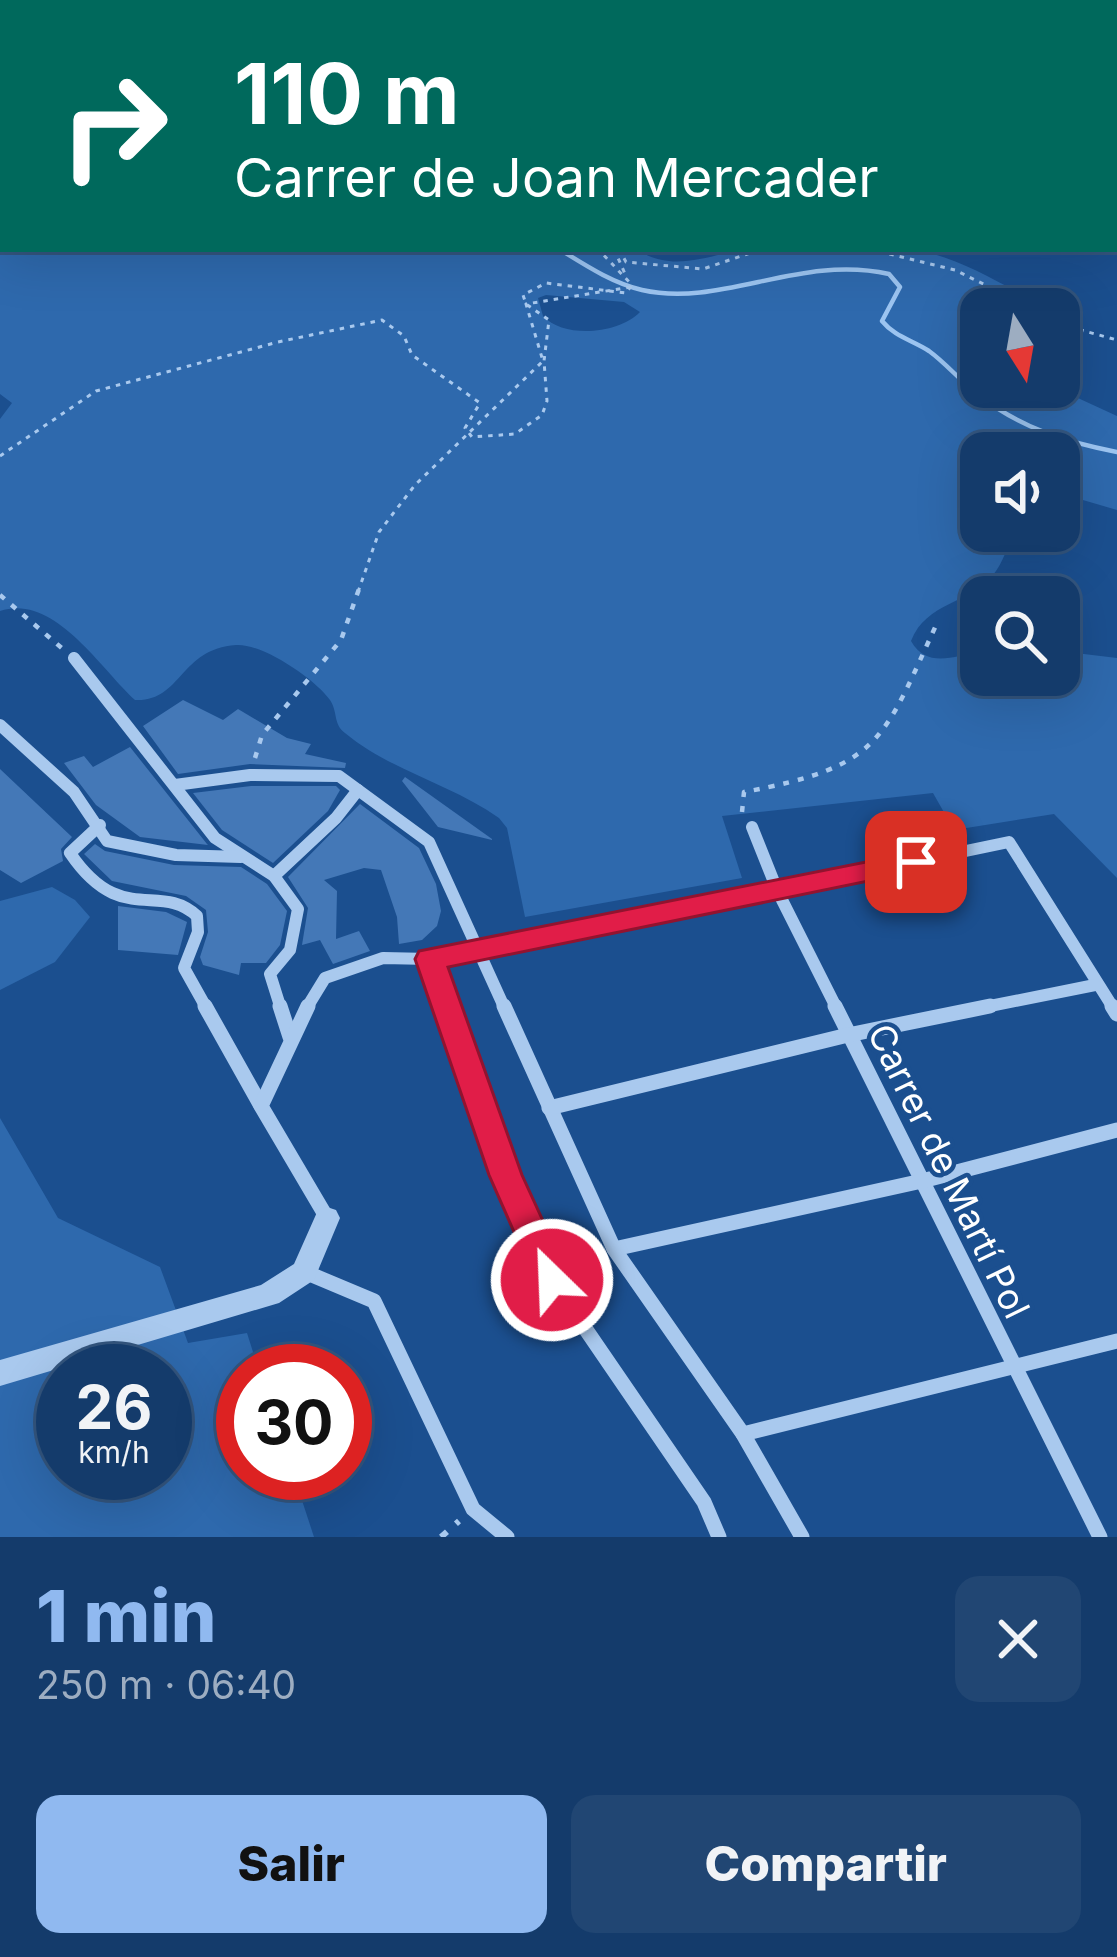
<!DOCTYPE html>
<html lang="es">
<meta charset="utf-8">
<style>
body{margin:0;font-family:Inter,sans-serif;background:#214673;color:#f1f3f6;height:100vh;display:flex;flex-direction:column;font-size:45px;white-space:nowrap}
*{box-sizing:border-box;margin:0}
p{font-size:39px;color:#9dadc1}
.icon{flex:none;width:66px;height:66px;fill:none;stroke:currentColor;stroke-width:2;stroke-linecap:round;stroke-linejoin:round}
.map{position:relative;height:1537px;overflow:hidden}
.panel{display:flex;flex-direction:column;background:#143b6b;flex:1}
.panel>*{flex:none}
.banner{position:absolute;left:0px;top:0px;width:1119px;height:252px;box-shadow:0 12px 48px #0002,0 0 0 3px #33557e;background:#00695c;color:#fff;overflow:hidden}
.needle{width:78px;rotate:169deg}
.buttons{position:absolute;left:960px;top:288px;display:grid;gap:24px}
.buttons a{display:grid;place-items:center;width:120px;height:120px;border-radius:24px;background:#143b6b;box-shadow:0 12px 48px #0002,0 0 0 3px #33557e;font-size:60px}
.speed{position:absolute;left:36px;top:1344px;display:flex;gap:24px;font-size:60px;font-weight:700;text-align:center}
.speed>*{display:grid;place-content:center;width:156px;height:156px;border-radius:50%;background:#143b6b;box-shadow:0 12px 48px #0002,0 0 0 3px #33557e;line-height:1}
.speed small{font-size:30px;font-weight:400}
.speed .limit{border:18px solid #d22;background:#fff;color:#111}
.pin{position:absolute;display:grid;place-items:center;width:102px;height:102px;color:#fff;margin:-51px;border-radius:24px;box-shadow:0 6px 18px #0006}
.me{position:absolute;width:132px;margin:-66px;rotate:336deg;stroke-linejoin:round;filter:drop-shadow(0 0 9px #0008)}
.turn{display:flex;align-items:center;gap:42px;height:252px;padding:0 36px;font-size:54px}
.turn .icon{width:156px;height:156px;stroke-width:2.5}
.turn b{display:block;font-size:84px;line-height:102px}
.round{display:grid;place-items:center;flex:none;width:126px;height:126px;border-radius:24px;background:#214673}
.headline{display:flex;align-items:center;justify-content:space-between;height:204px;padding:0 36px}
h1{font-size:72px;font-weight:800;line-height:90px;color:#90b9f0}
.button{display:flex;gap:24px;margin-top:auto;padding:24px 36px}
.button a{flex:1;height:138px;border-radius:24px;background:#90b9f0;color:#111;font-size:48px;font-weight:800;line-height:138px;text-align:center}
.button a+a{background:#214673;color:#f1f3f6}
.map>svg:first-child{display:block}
.green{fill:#2e69ad;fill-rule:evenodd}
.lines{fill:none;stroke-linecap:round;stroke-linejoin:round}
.stream{stroke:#9cc4f0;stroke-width:4.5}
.building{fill:#4478b7}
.path-far2{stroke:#a9c9ee;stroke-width:3;stroke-dasharray:4.5 6;stroke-linecap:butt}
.path-far1{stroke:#a9c9ee;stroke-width:4.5;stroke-dasharray:6 9;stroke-linecap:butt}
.path{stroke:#a9c9ee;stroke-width:6;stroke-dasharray:8 12;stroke-linecap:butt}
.minor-far1{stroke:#a9c9ee;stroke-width:12}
.minor{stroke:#a9c9ee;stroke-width:15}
.tertiary{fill:#a9c9ee;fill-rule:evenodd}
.motorway{fill:#fff;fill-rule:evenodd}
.route{fill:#e11d48;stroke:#92132f;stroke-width:3}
.labels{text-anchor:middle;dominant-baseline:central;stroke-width:9;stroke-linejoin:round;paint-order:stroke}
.near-street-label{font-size:36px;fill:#fff;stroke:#1b4f8f}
</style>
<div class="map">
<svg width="1117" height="1537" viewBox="0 0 1117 1537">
<rect width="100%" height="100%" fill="#1b4f8f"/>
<g class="green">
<path d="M0,0h1117l-1,17v-14h-1113v246h633c39,26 74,4 115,0 45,-5 111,-5 157,0 48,5 93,36 135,56l7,4h-69v78h73l63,29v94l-58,-17v-40h-78v78h32c-5,15 -10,32 -20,44 -22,28 -67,27 -82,66 16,28 42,15 70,11v23h78v-24l58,7v220l-63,-64 -100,16 -21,-37 -211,23 20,62 -217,39 -18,-89 -8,-10c-48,-34 -108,-47 -154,-85 -12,-9 -7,-21 -15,-33 -15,-21 -68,-57 -94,-55 -57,4 -54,57 -101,55 -35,-32 -81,-107 -135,-89v-192l12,-16 -12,-9zM546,295l78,7 16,10c-21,22 -76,27 -97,4l-5,-18z"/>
<polygon points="52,887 75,900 90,917 55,962 0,990 0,901"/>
<path d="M0,1118l58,100 102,49 28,76 59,-10 12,38h-16v102h50l21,64h-314zM63,1371h102v102h-102z"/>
</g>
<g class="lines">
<path class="stream" d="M559,249c26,16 53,34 83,41 80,18 157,-36 247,-16l11,13 -18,34c13,16 30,19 47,30 18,13 32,31 50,44 41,33 87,47 138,57"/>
</g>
<g class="building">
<polygon points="183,700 223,720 238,709 287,738 311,744 305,754 346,763 345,768 250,764 178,774 143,726"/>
<polygon points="130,747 207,844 208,845 140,837 96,805 64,763 84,756 93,767"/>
<polygon points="0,769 72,837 61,849 63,861 21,883 0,870"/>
<polygon points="405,777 492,839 492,840 438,827 402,781"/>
<polygon points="251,786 336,786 340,790 328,811 273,863 222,830 193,793"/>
<polygon points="360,804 419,848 436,884 441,911 437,926 422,940 399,944 397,917 381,870 364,868 324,880 337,891 336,939 359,931 370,951 333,964 320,940 302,945 308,908 288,877"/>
<polygon points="95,844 105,851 174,865 241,867 267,884 287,911 280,945 266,963 241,963 239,975 203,965 200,957 208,932 206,910 186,896 112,881 84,854"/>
<polygon points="118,906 166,912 187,922 178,955 118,950"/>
</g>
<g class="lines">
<g class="path-far2">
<polyline points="614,249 626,276"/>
<polyline points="619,249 626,262 703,269 762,249"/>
<polyline points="869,249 955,270 1034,309"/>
<polyline points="1059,324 1117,340"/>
<polyline points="0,456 96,391 278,342 382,320 404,336 412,355 480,403 465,428 472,437 515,434 542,415 547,401 544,361 549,320 526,304 523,295 546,283 626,293 632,285 598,249"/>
<polyline points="358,592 379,532 415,485 543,361 526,304 631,287"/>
</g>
<g class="path-far1">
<polyline points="0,595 64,650"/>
<polyline points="255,758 262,735 341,640 359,589"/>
<path d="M742,812l2,-20c138,-26 138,-50 194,-171"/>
</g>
<polyline class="path" points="441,1537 459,1521"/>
<g class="minor-far1">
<polyline points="74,658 215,838 274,876 298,909 290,950 270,974 281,1009"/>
<polyline points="0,725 74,792 107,841 176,855 241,857"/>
<polyline points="175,785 250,775 339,776 429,842 505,1009"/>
<path d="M100,825l-30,28c51,75 89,28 127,63l1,16 -14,36 23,41"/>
<polyline points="752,827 778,892 837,1009"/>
<polyline points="274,876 336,818 358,790"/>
<polyline points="430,959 447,1009"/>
<polyline points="306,1009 325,978 383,958 430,959 479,952 1009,842 1114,1009"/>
<polyline points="975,1009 1095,985"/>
</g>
<g class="minor">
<polyline points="205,1006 260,1104"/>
<polyline points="280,1006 290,1037"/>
<polyline points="308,1006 261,1106 327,1218"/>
<polyline points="446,1006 505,1175 552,1280 704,1502 719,1537"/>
<polyline points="504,1006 614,1249 743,1434 802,1537"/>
<polyline points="835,1006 1100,1537"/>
<polyline points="1112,1006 1117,1014"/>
<polyline points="549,1108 848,1035 990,1006"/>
<polyline points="614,1249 922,1181 1117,1130"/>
<polyline points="305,1272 374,1301 473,1509 507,1537"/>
<polyline points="743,1434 1117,1341"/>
</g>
<g class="tertiary">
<rect x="0" y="12" width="3" height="8"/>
<polygon points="327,1207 336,1210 340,1218 314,1280 279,1303 0,1386 0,1360 261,1285 294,1264 318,1210"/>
</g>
<g class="motorway">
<polygon points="16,0 78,0 80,3 18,3"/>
<polygon points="262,0 375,0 260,3"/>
<polygon points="460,0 539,0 458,3"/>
<polygon points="613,0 690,0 611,3"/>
<polygon points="1117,2 1117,14 1116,14 1116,3 1112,3"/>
</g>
</g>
<polygon class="route" points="916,852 927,855 931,862 927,869 448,967 522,1175 570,1280 565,1291 552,1295 540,1291 489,1175 415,959 419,951"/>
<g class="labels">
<g class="near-street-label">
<text transform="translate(949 1171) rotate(64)">Carrer de Martí Pol</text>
</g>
</g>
</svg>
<div class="buttons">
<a><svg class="needle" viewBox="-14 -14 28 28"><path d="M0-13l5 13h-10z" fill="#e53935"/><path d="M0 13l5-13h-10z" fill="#9dadc1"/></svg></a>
<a><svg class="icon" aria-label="sound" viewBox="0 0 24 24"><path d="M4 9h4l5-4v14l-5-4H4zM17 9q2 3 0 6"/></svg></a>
<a><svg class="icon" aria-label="search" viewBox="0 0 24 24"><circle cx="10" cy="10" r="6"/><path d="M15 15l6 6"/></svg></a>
</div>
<div class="speed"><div>26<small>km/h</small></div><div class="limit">30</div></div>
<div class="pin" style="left:916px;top:862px;background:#d93025"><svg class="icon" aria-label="arrive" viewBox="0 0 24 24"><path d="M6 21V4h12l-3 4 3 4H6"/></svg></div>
<svg class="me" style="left:552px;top:1280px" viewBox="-20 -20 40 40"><circle r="17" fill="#e11d48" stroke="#fff" stroke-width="3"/><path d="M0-11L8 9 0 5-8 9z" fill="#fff"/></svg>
<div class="banner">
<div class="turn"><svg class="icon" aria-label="right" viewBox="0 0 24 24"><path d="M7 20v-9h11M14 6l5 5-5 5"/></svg><div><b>110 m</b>Carrer de Joan Mercader</div></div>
</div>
</div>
<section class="panel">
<div class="headline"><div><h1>1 min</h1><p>250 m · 06:40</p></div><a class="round"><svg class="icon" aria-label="close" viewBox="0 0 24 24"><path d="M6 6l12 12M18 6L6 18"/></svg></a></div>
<div class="button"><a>Salir</a><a>Compartir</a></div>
</section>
